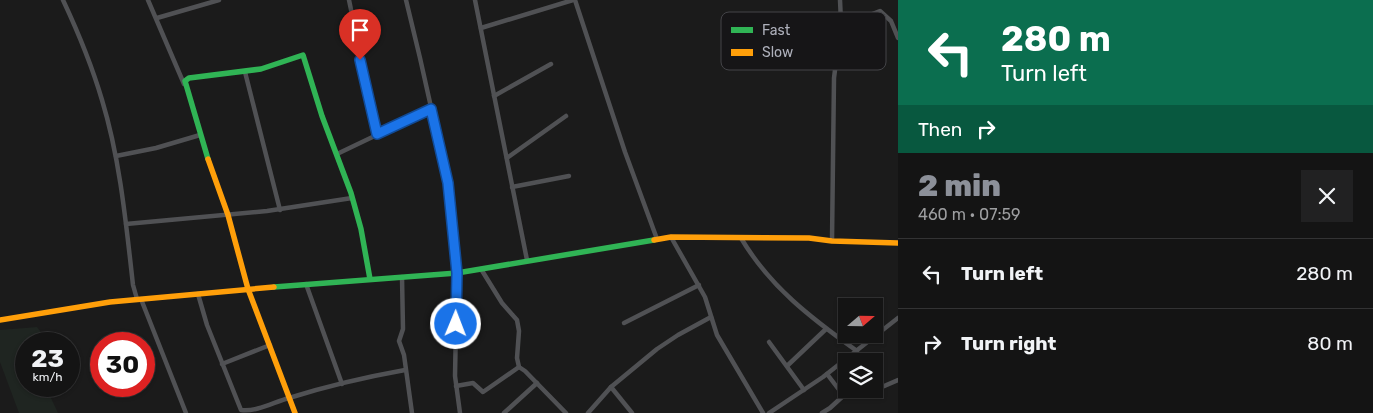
<!DOCTYPE html>
<meta charset="utf-8">
<style>
body{margin:0;font-family:Rubik,sans-serif;background:#212122;color:#f1f3f6;height:100vh;display:flex;flex-direction:column;font-size:19px;white-space:nowrap}
*{box-sizing:border-box;margin:0}
p{font-size:16px;color:#9d9ea0}
.icon{flex:none;width:28px;height:28px;fill:none;stroke:currentColor;stroke-width:2;stroke-linecap:round;stroke-linejoin:round}
.map{position:relative;flex:1;overflow:hidden}
.drawer{display:flex;flex-direction:column;background:#141414;width:475px}
.drawer>*{flex:none}
.guide{background:#0b6e4f;color:#fff;overflow:hidden}
.needle{width:32px;rotate:70deg}
.controls{position:absolute;left:838px;top:298px;display:grid;gap:10px}
.controls a{display:grid;place-items:center;width:45px;height:45px;border-radius:0px;background:#141414;box-shadow:0 1px 4px #0004,0 0 0 1px #333334;font-size:25px}
.speed{position:absolute;left:15px;top:332px;display:flex;gap:10px;font-size:25px;font-weight:700;text-align:center}
.speed>*{display:grid;place-content:center;width:65px;height:65px;border-radius:50%;background:#141414;box-shadow:0 1px 4px #0004,0 0 0 1px #333334;line-height:1}
.speed small{font-size:12px;font-weight:400}
.speed .limit{border:8px solid #d22;background:#fff;color:#111}
.pin{position:absolute;display:grid;place-items:center;width:42px;height:42px;color:#fff;margin:-51px -21px;border-radius:50% 50% 50% 0;rotate:-45deg;box-shadow:0 0 5px #0007}
.pin .icon{rotate:45deg}
.me{position:absolute;width:55px;margin:-28px;rotate:1deg;stroke-linejoin:round;filter:drop-shadow(0 0 4px #0008)}
.turn{display:flex;align-items:center;gap:18px;height:105px;padding:0 20px;font-size:22px}
.turn .icon{width:65px;height:65px;stroke-width:2.5}
.turn b{display:block;font-size:35px;line-height:42px}
.then{display:flex;align-items:center;height:48px;padding:0 20px;background:#0003;gap:10px;font-size:19px}
.round{display:grid;place-items:center;flex:none;width:52px;height:52px;border-radius:0px;background:#212122}
.overview{display:flex;align-items:center;justify-content:space-between;height:85px;padding:0 20px}
h1{font-size:30px;font-weight:800;line-height:38px;color:#8c9099}
ul{padding:0;list-style:none}
li{display:flex;align-items:center;gap:15px;height:70px;padding:0 20px;border-top:1px solid #333334}
li div{flex:1}
li b{display:block;font-size:19px}
li em{font-style:normal}
main{display:flex;flex:1;min-height:0}
.map>svg:first-child{display:block}
.green{fill:#1f2521}
.lines{fill:none;stroke-linecap:round;stroke-linejoin:round}
.street{stroke:#505154;stroke-width:4.5}
.fast{stroke:#30b455;stroke-width:5.5}
.slow{stroke:#ff9f0a;stroke-width:5.5}
.route-casing{stroke:#114b97;stroke-width:12}
.route{stroke:#1a73e8;stroke-width:9}
.key{fill:#161517;stroke:#444448;stroke-width:1}
.key-label{font-size:14px;fill:#aeb0bb}
</style>
<main>
<div class="map">
<svg width="898" height="413" viewBox="0 0 898 413">
<rect width="100%" height="100%" fill="#1b1b1b"/>
<polygon class="green" points="37,327 50,344 26,344 26,386 51,386 51,398 58,413 19,413 0,362 0,330"/>
<g class="lines">
<g class="street">
<path d="M63,0c15,32 29,66 39,100 18,59 24,123 31,185l4,14"/>
<polyline points="148,0 184,84"/>
<polyline points="349,0 377,134"/>
<polyline points="406,0 420,58 448,183 457,273 455,376 460,413"/>
<polyline points="475,0 527,260"/>
<polyline points="575,0 625,152 657,239"/>
<polyline points="157,18 219,0"/>
<polyline points="841,22 857,20 880,11 891,21 898,38"/>
<polyline points="481,28 573,0"/>
<polyline points="245,72 280,210"/>
<polyline points="494,96 551,64"/>
<polyline points="337,154 431,109"/>
<polyline points="116,156 156,148 200,135"/>
<polyline points="507,158 566,116"/>
<polyline points="512,187 569,176"/>
<polyline points="126,224 267,211 352,198"/>
<polyline points="671,237 705,297 717,335 763,413"/>
<path d="M741,238c29,49 70,80 116,113"/>
<polyline points="832,241 834,78 841,22 840,0"/>
<polyline points="481,269 502,303 517,320 519,331 517,358 519,367 525,371 566,413"/>
<polyline points="402,277 403,329 399,341 404,355 412,413"/>
<polyline points="306,284 342,384"/>
<path d="M198,294l9,31 34,85c16,2 33,-8 48,-12 38,-12 77,-21 116,-28"/>
<polyline points="141,299 186,413"/>
<polyline points="624,323 699,285"/>
<polyline points="769,342 804,390"/>
<polyline points="222,364 270,345"/>
<polyline points="787,366 826,329"/>
<polyline points="456,386 473,383 483,392 519,367"/>
<polyline points="611,387 632,413"/>
<polyline points="864,389 868,393 898,380"/>
<polyline points="842,397 850,389"/>
<polyline points="504,413 537,383"/>
<polyline points="588,413 611,387 657,349 678,335 711,317"/>
<polyline points="769,413 823,377 898,318"/>
<polyline points="822,413 830,408 842,397 840,391 827,374"/>
</g>
<g class="fast">
<polyline points="208,159 185,81 189,78 261,69 303,55 322,116 351,193 361,229 370,279"/>
<polyline points="274,287 457,273 654,240"/>
</g>
<g class="slow">
<polyline points="208,159 228,215 248,289 295,413"/>
<polyline points="654,240 671,237 809,238 832,241 898,243"/>
<polyline points="0,320 110,302 274,287"/>
</g>
</g>
<g class="lines">
<defs>
<polyline id="route" points="360,60 377,134 431,109 448,183 457,273 456,324"/>
</defs>
<use href="#route" class="route-casing"/>
<use href="#route" class="route"/>
</g>
<rect x="721" y="12" width="165" height="58" rx="8" class="key"/>
<rect x="731" y="27" width="22" height="6" fill="#30b455"/>
<rect x="731" y="49" width="22" height="7" fill="#ff9f0a"/>
<g class="key-label">
<text x="762" y="35">Fast</text>
<text x="762" y="57">Slow</text>
</g>
</svg>
<div class="controls">
<a><svg class="needle" viewBox="-14 -14 28 28"><path d="M0-13l5 13h-10z" fill="#e53935"/><path d="M0 13l5-13h-10z" fill="#9d9ea0"/></svg></a>
<a><svg class="icon" aria-label="layers" viewBox="0 0 24 24"><path d="M12 4l9 5-9 5-9-5zM3 14l9 5 9-5"/></svg></a>
</div>
<div class="speed"><div>23<small>km/h</small></div><div class="limit">30</div></div>
<div class="pin" style="left:360px;top:60px;background:#d93025"><svg class="icon" aria-label="arrive" viewBox="0 0 24 24"><path d="M6 21V4h12l-3 4 3 4H6"/></svg></div>
<svg class="me" style="left:456px;top:324px" viewBox="-20 -20 40 40"><circle r="17" fill="#1a73e8" stroke="#fff" stroke-width="3"/><path d="M0-11L8 9 0 5-8 9z" fill="#fff"/></svg>
</div>
<section class="drawer">
<div class="guide">
<div class="turn"><svg class="icon" aria-label="left" viewBox="0 0 24 24"><path d="M17 20v-9H6M10 6l-5 5 5 5"/></svg><div><b>280 m</b>Turn left</div></div>
<div class="then">Then<svg class="icon" aria-label="right" viewBox="0 0 24 24"><path d="M7 20v-9h11M14 6l5 5-5 5"/></svg></div>
</div>
<div class="overview"><div><h1>2 min</h1><p>460 m · 07:59</p></div><a class="round"><svg class="icon" aria-label="close" viewBox="0 0 24 24"><path d="M6 6l12 12M18 6L6 18"/></svg></a></div>
<ul>
<li><svg class="icon" aria-label="left" viewBox="0 0 24 24"><path d="M17 20v-9H6M10 6l-5 5 5 5"/></svg><div><b>Turn left</b></div><em>280 m</em></li>
<li><svg class="icon" aria-label="right" viewBox="0 0 24 24"><path d="M7 20v-9h11M14 6l5 5-5 5"/></svg><div><b>Turn right</b></div><em>80 m</em></li>
</ul>
</section>
</main>
